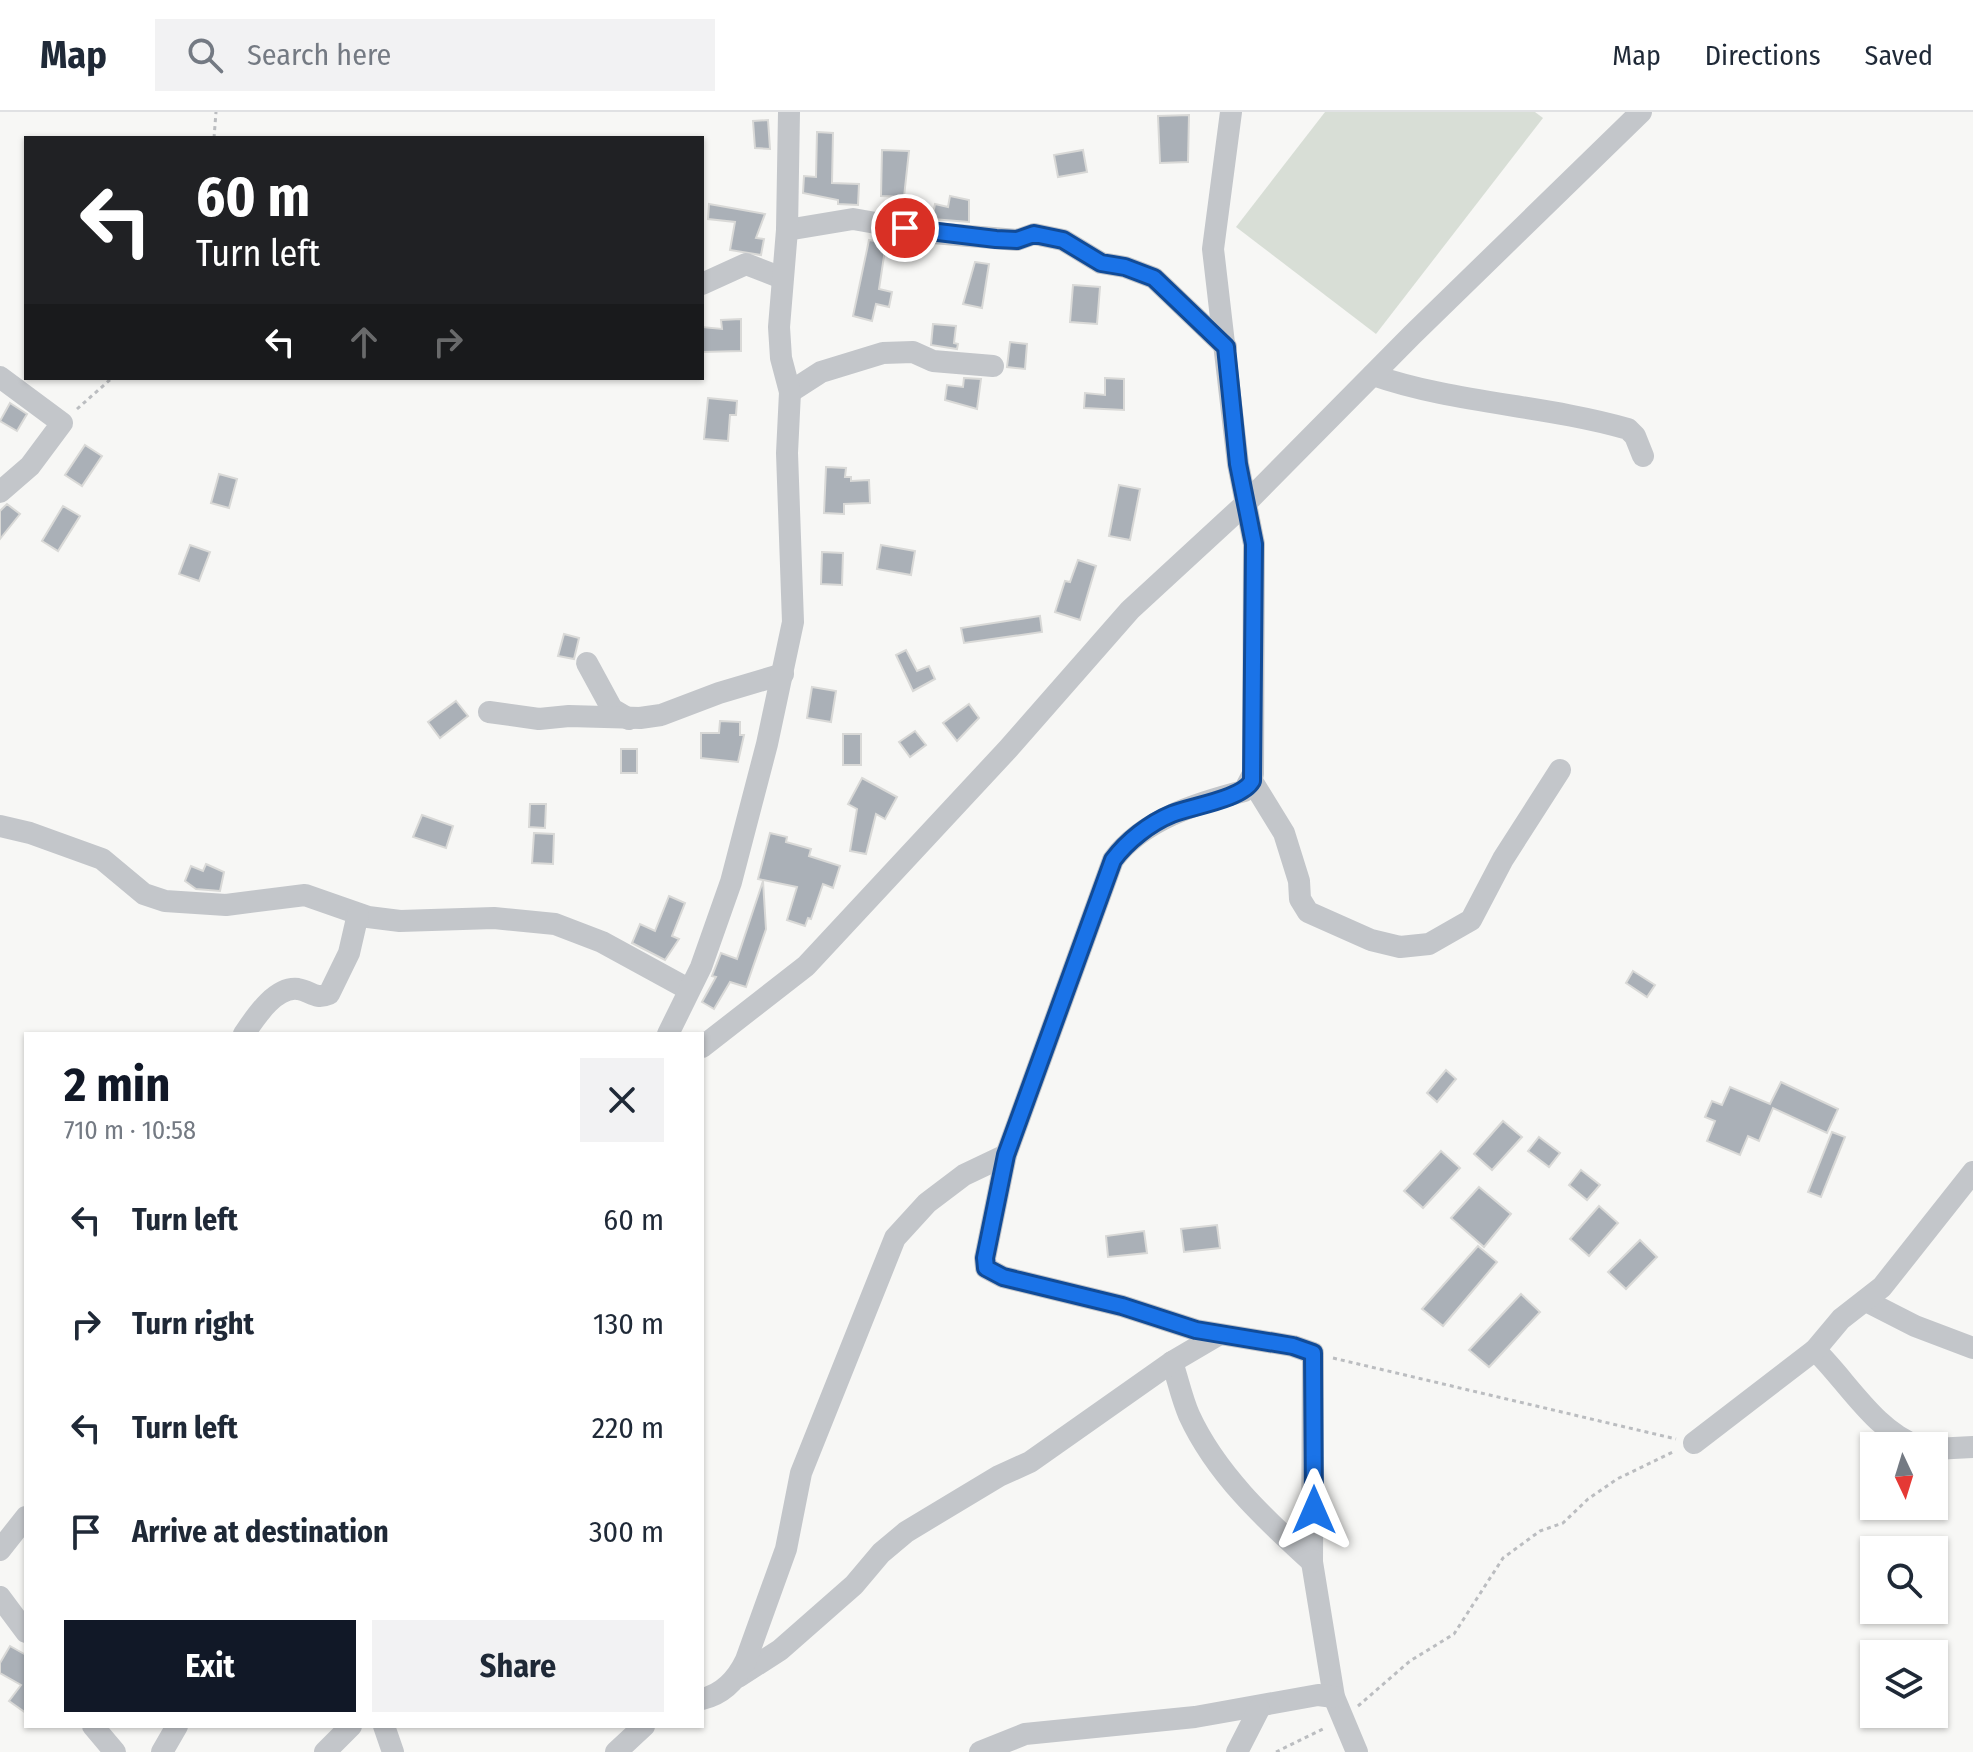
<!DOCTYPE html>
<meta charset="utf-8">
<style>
body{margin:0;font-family:"Fira Sans Condensed",sans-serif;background:#f2f2f3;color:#1f2937;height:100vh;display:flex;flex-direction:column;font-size:30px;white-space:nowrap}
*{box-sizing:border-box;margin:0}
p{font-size:26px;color:#747a83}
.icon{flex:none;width:44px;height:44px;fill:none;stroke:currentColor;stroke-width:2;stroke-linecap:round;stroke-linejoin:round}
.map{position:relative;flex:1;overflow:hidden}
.drawer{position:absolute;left:24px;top:920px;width:680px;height:696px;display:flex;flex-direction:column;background:#fff;border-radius:0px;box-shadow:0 2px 6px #0004}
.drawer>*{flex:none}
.top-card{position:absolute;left:24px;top:24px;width:680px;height:244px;border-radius:0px;box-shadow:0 2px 6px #0004;background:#202124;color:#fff;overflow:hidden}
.needle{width:52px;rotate:176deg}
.controls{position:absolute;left:1860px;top:1320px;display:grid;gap:16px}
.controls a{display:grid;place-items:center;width:88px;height:88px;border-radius:0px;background:#fff;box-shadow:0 2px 6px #0004;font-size:40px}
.pin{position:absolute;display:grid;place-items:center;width:68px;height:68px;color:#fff;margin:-34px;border:4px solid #fff;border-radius:50%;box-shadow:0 2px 8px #0007}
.me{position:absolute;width:88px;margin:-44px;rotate:0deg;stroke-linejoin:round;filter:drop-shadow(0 0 6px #0008)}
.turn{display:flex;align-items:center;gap:28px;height:168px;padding:0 40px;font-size:36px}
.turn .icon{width:104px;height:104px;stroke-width:2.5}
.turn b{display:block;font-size:56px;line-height:68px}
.lanes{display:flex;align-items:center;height:76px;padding:0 40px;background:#0003;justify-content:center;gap:40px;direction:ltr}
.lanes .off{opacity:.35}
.round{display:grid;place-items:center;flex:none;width:84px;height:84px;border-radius:0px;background:#f2f2f3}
.summary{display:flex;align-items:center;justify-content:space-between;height:136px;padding:0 40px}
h1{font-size:48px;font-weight:700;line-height:60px;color:#111827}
.cta{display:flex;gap:16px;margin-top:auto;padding:16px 40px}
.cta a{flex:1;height:92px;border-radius:0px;background:#111827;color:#fff;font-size:32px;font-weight:700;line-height:92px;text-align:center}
.cta a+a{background:#f2f2f3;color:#1f2937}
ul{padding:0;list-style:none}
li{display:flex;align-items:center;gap:24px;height:104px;padding:0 40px}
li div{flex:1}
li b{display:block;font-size:30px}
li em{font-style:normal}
header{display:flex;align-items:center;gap:48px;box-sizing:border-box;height:112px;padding:0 40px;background:#fff;border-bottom:2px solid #e0e1e3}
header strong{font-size:38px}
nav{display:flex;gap:44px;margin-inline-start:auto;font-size:28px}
.search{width:560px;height:72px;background:#f2f2f3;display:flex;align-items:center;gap:20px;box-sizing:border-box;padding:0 28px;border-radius:0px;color:#747a83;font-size:30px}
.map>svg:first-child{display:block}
.green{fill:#d8ded6}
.building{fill:#aab0b7;stroke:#d9d9d7;stroke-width:2}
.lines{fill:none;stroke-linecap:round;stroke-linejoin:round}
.path{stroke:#bbbdc0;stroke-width:3;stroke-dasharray:4 4;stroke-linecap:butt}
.street{stroke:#c3c6ca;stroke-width:22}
.route-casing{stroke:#114b97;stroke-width:20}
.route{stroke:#1a73e8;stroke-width:14}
</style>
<header>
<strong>Map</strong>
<div class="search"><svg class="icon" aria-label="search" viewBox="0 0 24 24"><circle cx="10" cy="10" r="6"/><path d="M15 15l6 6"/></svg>Search here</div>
<nav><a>Map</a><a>Directions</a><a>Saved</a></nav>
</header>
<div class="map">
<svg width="1973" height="1640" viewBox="0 0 1973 1640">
<rect width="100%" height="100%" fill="#f7f7f5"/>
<polygon class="green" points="1325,0 1535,0 1543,6 1376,222 1236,115"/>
<g class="building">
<polygon points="1189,3 1188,50 1160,51 1158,4"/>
<polygon points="768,8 770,37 755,36 753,9"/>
<polygon points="817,20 833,21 832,71 859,72 858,93 838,92 838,88 803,81 804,64 816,65"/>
<polygon points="882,38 909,39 904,85 881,84"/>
<polygon points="1083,38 1087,60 1058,65 1054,43"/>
<polygon points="950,84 969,88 969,110 932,107 935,92 948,95"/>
<polygon points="709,92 765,102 756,126 764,127 761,143 730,138 735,110 708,107"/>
<polygon points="869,128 886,131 879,177 892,180 889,195 876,192 872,209 853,204"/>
<polygon points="975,150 989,152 982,196 963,192"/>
<polygon points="1073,173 1100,175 1097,212 1070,210"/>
<polygon points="741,207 741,239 702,240 702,215 722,217 721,208"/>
<polygon points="933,212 956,214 954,231 958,232 957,237 931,233"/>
<polygon points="1010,230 1027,232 1025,257 1007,255"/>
<polygon points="964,266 981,267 977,297 945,288 947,273 963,275"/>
<polygon points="1105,266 1124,267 1124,298 1084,296 1085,281 1105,283"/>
<polygon points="708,286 737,289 736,303 730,303 728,329 704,327"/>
<polygon points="10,291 27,302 17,319 0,309"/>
<polygon points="85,333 102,344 82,374 65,363"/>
<polygon points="826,355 846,356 845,365 851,365 851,369 869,368 870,391 844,392 844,402 824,401"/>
<polygon points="219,362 237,367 229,396 211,391"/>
<polygon points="1119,373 1140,377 1130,428 1109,424"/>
<polygon points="7,392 20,402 0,427 0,399"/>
<polygon points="63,394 80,404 58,439 42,429"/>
<polygon points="190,433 210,440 199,469 179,462"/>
<polygon points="881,433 915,439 911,463 877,457"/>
<polygon points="822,440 843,441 842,473 821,472"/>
<polygon points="1078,448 1096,454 1080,508 1055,500 1065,469 1070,470"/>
<polygon points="1040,504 1042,520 964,531 961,516"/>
<polygon points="564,522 579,526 574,547 558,544"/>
<polygon points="906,538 917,559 929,554 935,567 913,579 896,543"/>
<polygon points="812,575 836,579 831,610 807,606"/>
<polygon points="456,589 468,604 440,626 428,610"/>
<polygon points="969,592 979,606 957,629 943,611"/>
<polygon points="720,609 740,610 740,623 744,623 738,650 701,646 701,621 719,621"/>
<polygon points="915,619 926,633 910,645 899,630"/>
<rect x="843" y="622" width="18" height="31"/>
<rect x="621" y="637" width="16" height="24"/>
<polygon points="862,666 897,685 885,707 876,702 866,742 850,739 857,697 848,692"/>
<polygon points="530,692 546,692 545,716 529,715"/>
<polygon points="422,703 453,714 446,736 413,725"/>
<polygon points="534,721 554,722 553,752 532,751"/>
<polygon points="770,721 787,725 786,730 811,737 809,744 840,754 833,776 823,772 811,807 808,806 805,814 787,808 797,775 758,767"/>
<polygon points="206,752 224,760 220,779 196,777 185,769 191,754 203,759"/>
<polygon points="763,769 766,817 746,875 730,870 714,897 702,890 716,865 712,864 721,841 737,847"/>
<polygon points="669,784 685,791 672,824 679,827 665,848 632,831 640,812 655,819"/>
<polygon points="1633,859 1655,873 1647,885 1626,871"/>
<polygon points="1446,958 1456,967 1437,990 1427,981"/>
<polygon points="1781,970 1838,997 1827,1021 1773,996 1759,1029 1748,1024 1740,1043 1707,1029 1715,1009 1705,1005 1712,989 1722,993 1730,975 1770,992"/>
<polygon points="1503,1009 1522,1025 1492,1058 1474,1042"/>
<polygon points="1832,1020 1845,1025 1821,1085 1808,1080"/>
<polygon points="1539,1025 1560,1041 1549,1055 1528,1039"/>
<polygon points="1441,1039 1460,1056 1423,1096 1404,1079"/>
<polygon points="1581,1058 1600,1073 1587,1088 1569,1073"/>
<polygon points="1479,1075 1511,1102 1484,1135 1451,1106"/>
<polygon points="1599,1094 1618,1111 1589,1144 1570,1127"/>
<polygon points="1217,1113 1220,1136 1184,1140 1181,1117"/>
<polygon points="1144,1119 1147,1141 1108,1145 1106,1124"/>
<polygon points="1640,1128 1657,1145 1626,1177 1608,1160"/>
<polygon points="1478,1134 1497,1150 1443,1214 1422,1197"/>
<polygon points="1521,1182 1540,1200 1489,1255 1469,1238"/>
<polygon points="10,1534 26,1543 26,1601 9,1589 21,1573 0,1561 0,1551"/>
</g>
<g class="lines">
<g class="path">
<polyline points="214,26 216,0"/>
<polyline points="77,297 112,266"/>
<polyline points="1333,1246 1676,1327"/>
<polyline points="1358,1594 1410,1549 1454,1522 1503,1446 1540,1419 1563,1411 1588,1387 1617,1367 1675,1339"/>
<polyline points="1276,1640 1325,1616"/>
</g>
<g class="street">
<path d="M1231,0l-18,137 25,215 16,80 -1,230 -9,17c-47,12 -102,29 -131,69l-107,295 -21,103 1,10 17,9 119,29 74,24 97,16 20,7 -1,209 22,135 23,55"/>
<polyline points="787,118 853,107 933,121 1017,128 1034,122 1063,128 1101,151 1125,155 1154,166 1226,235"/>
<polyline points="702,172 746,152 782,166"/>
<path d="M1373,263c79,28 172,30 255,54l7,7 8,20"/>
<polyline points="0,265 62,311 30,354 0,380"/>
<polyline points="790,280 821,260 883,241 913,240 933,249 993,254"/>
<polyline points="587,551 612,597 629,607"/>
<polyline points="489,600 539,607 569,604 640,606 661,603 719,581 783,562"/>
<polyline points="1252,669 1284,721 1299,769 1300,787 1308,800 1371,828 1400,835 1429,832 1471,808 1503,747 1560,658"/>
<polyline points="0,714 30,721 102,747 144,782 165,789 226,793 305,783 368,805 400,809 494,806 555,812 602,830 688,877"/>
<path d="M244,922c11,-16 31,-48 54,-45 13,2 17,11 31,5l20,-41 9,-39"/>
<polyline points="668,922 701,855 731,770 767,632 793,510 787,341 790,280 781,246 779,215 787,118 789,0"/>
<polyline points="702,935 806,854 1008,637 1130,498 1244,393 1412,223 1641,0"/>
<polyline points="1866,1189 1915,1214 1973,1236"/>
<path d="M1815,1238c32,31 60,81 103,96"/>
<path d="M1172,1250c6,18 10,37 17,53 27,59 76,104 123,147"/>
<polyline points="1694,1331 1815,1238 1841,1207 1882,1175 1973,1060"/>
<polyline points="1934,1337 1973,1335"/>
<polyline points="0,1438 26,1405"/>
<polyline points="0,1485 26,1520"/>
<polyline points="738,1565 780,1538 854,1473 881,1441 906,1420 999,1364 1030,1350 1172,1250 1218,1223"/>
<path d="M702,1587c22,-5 35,-20 44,-39l40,-111 15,-76 94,-235 32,-35 37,-28 42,-20"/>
<polyline points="93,1614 115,1640"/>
<polyline points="384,1614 393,1640"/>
<polyline points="162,1640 177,1614"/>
<polyline points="325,1640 351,1614"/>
<polyline points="616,1640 644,1614"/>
<polyline points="980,1640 1025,1622 1195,1605 1318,1583 1334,1585"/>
<polyline points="1237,1640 1259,1597"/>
</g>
</g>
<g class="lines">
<defs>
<path id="route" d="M905,116l91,11 21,1 17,-6 29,6 38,23 24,4 29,11 72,69 12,117 16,80 -2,237c-10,18 -60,25 -80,33 -22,9 -45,27 -59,46l-107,295 -21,103 1,10 17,9 119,29 74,24 97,16 20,7 1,157"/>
</defs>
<use href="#route" class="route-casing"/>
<use href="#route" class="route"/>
</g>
</svg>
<div class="controls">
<a><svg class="needle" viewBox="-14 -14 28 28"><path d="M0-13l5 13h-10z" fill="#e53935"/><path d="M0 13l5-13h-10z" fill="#747a83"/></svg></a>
<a><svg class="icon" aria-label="search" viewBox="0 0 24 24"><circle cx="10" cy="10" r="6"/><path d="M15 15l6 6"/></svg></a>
<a><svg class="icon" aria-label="layers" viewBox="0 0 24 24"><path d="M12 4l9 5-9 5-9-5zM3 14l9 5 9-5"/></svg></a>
</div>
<div class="pin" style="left:905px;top:116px;background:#d93025"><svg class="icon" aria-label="arrive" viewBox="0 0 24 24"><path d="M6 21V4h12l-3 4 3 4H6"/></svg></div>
<svg class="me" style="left:1314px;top:1398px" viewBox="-20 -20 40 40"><path d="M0-17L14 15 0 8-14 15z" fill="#1a73e8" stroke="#fff" stroke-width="4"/></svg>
<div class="top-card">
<div class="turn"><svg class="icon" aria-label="left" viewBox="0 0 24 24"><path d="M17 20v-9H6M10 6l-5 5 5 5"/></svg><div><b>60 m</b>Turn left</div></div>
<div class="lanes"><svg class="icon" aria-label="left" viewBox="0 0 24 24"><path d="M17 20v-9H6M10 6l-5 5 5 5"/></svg><svg class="icon off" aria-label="ahead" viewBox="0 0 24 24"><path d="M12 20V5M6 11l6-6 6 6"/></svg><svg class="icon off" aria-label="right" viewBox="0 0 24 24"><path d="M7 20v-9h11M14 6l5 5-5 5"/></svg></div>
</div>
<section class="drawer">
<div class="summary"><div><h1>2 min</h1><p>710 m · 10:58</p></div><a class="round"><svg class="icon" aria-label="close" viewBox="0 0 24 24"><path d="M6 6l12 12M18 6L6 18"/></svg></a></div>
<ul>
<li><svg class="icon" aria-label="left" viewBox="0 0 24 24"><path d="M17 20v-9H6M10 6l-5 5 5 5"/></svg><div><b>Turn left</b></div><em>60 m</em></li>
<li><svg class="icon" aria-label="right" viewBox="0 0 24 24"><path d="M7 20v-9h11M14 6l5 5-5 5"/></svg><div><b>Turn right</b></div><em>130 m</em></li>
<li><svg class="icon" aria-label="left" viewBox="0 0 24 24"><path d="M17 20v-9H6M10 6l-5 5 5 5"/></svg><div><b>Turn left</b></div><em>220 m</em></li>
<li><svg class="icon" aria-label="arrive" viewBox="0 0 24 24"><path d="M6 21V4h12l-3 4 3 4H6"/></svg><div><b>Arrive at destination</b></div><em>300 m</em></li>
</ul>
<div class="cta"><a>Exit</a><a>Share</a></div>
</section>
</div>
